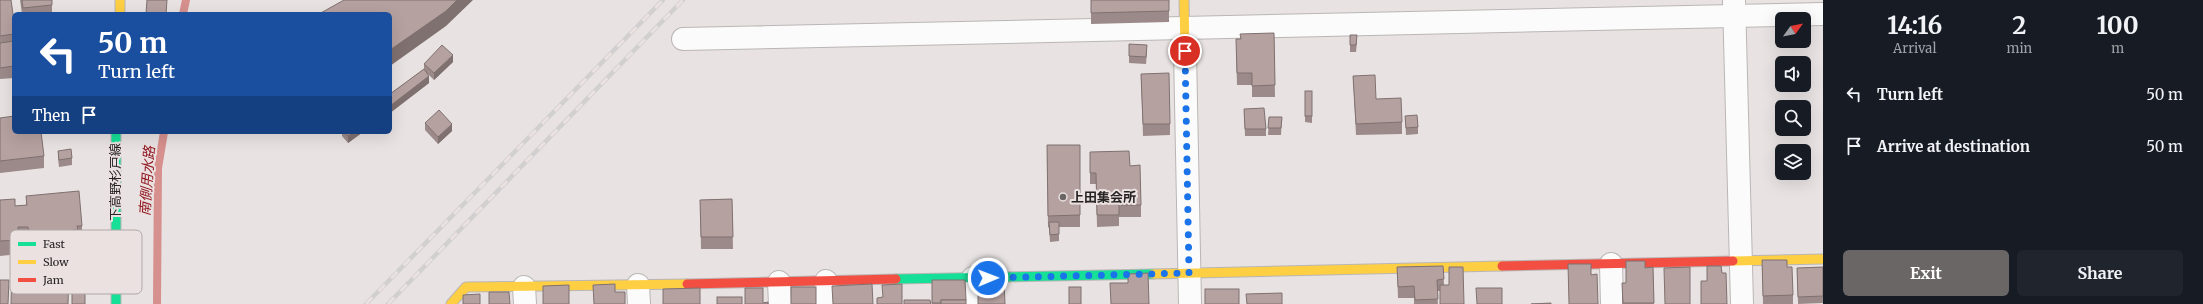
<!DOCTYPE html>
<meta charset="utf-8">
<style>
body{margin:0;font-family:Merriweather,"Noto Sans JP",serif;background:#20242c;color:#f1f3f6;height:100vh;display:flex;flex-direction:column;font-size:15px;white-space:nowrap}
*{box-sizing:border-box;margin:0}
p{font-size:13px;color:#9ea1a6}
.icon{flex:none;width:22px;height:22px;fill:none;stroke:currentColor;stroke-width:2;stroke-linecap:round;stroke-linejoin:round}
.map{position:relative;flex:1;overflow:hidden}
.side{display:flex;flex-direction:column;background:#171b24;width:380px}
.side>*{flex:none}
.top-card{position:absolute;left:12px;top:12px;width:380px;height:122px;border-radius:6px;box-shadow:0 4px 16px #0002;background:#1a4fa0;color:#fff;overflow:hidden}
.needle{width:26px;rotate:57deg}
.buttons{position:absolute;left:1775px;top:12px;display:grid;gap:8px}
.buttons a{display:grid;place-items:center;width:36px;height:36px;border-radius:6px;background:#171b24;box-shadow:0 4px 16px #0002;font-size:20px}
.pin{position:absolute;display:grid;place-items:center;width:34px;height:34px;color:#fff;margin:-17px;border:2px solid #fff;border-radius:50%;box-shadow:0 1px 4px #0007}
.me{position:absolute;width:44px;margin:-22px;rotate:89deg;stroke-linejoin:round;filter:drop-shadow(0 0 3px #0008)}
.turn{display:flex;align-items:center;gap:14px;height:84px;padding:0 20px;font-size:18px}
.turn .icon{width:52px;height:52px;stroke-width:2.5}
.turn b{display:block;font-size:28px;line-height:34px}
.then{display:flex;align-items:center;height:38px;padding:0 20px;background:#0003;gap:8px;font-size:15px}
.eta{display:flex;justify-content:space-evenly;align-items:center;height:68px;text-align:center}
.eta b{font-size:24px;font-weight:700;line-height:28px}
.action{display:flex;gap:8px;margin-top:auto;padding:8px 20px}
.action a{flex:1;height:46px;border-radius:6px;background:#6b6666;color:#fff;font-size:16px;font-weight:700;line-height:46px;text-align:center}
.action a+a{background:#20242c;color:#f1f3f6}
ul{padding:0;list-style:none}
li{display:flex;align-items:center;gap:12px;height:52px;padding:0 20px}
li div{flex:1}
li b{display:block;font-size:15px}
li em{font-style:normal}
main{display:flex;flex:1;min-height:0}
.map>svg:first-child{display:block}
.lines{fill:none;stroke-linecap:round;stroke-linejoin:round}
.stream{stroke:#d6908d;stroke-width:8}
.street-casing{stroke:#bab6b5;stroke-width:24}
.fast-casing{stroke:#bab6b5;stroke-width:11}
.slow-casing{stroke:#bab6b5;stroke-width:11}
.jam-casing{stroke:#bab6b5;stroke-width:11}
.street{stroke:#fcfbfb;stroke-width:22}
.fast{stroke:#16e098;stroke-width:9}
.slow{stroke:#ffcf43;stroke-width:9}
.jam{stroke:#f24e42;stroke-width:9}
.rail-casing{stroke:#d1cfcf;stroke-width:4.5}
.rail{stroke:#eae1e0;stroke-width:3;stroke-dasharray:9;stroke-linecap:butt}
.wall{fill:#9c8a8a}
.shaded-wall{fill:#7f7170}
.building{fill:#b5a1a0;stroke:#7f7170}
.route{stroke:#1a73e8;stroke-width:7;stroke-dasharray:0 12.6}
.poi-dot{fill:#6b6666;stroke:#eae1e0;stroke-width:1.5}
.labels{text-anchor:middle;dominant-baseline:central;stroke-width:4;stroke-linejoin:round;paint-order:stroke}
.street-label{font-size:13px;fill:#272323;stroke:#eae1e0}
.poi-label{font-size:13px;font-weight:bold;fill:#272323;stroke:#eae1e0;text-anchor:start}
.water-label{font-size:14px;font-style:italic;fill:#911821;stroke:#eae1e0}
.key{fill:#eae1e0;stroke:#b0a8a7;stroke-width:1}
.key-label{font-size:11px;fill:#272323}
</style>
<main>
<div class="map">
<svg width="1823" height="304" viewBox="0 0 1823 304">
<rect width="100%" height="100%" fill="#e8e3e2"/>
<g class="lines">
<g class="stream">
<polyline points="183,14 186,0"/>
<polyline points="157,304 158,168 164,132"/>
</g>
<defs>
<g id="street">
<polyline points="1734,0 1742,304"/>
<polyline points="683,39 1823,14"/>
<polyline points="1185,51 1190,304"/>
<polyline points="1611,264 1612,304"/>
<polyline points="826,281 827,304"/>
<polyline points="779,282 780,304"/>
<polyline points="638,285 639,304"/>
<polyline points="524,287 525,304"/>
<polyline points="973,304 973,278"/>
</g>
<g id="fast">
<polyline points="116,132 116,304"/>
<polyline points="896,279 1153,274"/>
</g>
<g id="slow">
<polyline points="120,0 120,14"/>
<polyline points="1184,0 1185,51"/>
<polyline points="1733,261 1823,259"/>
<polyline points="1153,274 1502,266"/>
<polyline points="451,304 466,287 687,284"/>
</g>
<g id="jam">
<polyline points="1502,266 1733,261"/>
<polyline points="687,284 896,279"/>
</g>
</defs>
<use href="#street" class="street-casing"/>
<use href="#fast" class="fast-casing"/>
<use href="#slow" class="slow-casing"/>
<use href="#jam" class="jam-casing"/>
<use href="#street" class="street"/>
<use href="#fast" class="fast"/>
<use href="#slow" class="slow"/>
<use href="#jam" class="jam"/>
<defs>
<g id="rail">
<polyline points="366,304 663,0"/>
<polyline points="388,304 683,0"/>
</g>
</defs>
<use href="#rail" class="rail-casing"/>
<use href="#rail" class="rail"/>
</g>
<g class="wall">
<polygon points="0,0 14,21 14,78 0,79"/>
<polygon points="20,0 52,0 52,14 22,14"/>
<polygon points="1091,0 1169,11 1169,22 1091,24"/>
<polygon points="1274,33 1275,97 1252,97 1252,85 1237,85 1236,51 1240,39"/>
<polygon points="1357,42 1356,52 1350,52 1350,45"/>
<polygon points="1129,44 1147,52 1146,64 1129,63"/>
<polygon points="453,62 434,80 428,74 429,83 390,113 390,94 424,69 424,64"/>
<polygon points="1141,74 1170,124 1170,135 1143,136"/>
<polygon points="1353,76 1376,99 1402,122 1402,134 1356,135"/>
<polygon points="1305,91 1312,91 1312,123 1305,122"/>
<polygon points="1244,109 1266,129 1266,136 1245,136"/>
<polygon points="1405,116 1418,127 1418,134 1406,135"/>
<polygon points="1269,117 1282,117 1281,135 1268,135"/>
<polygon points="0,118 44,156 44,168 0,173"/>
<polygon points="425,123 452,131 438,144 425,130"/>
<polygon points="342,132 363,132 348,143 342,136"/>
<polygon points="1047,145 1080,145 1080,227 1059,227 1059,241 1050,242 1049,227 1048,228"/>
<polygon points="58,151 72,158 72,165 59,167 58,158"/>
<polygon points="1090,152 1130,166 1141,205 1141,217 1119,217 1119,226 1097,227 1096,184 1090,184"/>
<polygon points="26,196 82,226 82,240 78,241 78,244 29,248 28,241 19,242 19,254 0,256 0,200 15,206 26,205"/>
<polygon points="732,199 733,249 701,249 700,200"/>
<polygon points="1762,260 1787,267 1793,295 1793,304 1763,304"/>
<polygon points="1443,266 1444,285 1464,304 1440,291 1437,291 1438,304 1414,304 1414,298 1398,298 1397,267"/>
<polygon points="1653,267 1654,304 1622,304 1622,283 1626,283 1645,268"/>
<polygon points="1823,267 1823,303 1798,304 1797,268"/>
<polygon points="932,280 966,304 932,304"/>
</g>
<g class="shaded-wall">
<polygon points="457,0 473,0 446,26 390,66 390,50"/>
<polygon points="453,55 453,62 434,80 434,73"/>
<polygon points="429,76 429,83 390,113 390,106"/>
<polygon points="452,124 452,131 438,144 438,137"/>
<polygon points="353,132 363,132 348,143 348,136"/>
</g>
<g class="building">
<polygon points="0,0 11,0 14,21 14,34 0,36"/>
<polygon points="22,0 52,0 52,5 23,8"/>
<polygon points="147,0 167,0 166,14 146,14"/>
<polygon points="344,0 457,0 446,11 390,50 390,14 319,14"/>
<polygon points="1091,0 1169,0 1169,11 1091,13"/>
<polygon points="1274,33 1275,85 1252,86 1252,73 1237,73 1236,39 1241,39 1240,34"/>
<polygon points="1350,35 1357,35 1356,45 1350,45"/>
<polygon points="14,41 14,66 0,68 0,43"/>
<polygon points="1129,44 1147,45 1146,57 1129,56"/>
<polygon points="442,45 453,55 434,73 424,64"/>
<polygon points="424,69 429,76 390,106 390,94"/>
<polygon points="1169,73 1170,124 1143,124 1141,74"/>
<polygon points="1375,75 1376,99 1401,98 1402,122 1356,124 1353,76"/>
<rect x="1305" y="91" width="7" height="25"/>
<polygon points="1264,108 1266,129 1245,129 1244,109"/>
<polygon points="439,110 452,124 438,137 425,123"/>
<polygon points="1417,115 1418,127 1406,128 1405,116"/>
<polygon points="14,116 14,132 41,132 44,156 0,161 0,118"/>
<polygon points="1269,117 1282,117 1281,128 1268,128"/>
<polygon points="345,132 353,132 348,136"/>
<polygon points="1047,145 1080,145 1080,215 1048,216"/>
<polygon points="71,149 72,158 59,160 58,151"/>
<polygon points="1129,151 1130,166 1140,165 1141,205 1119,205 1119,215 1097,215 1096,173 1090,173 1090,152"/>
<polygon points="79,191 82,226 77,226 78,230 29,233 28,227 18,227 19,240 0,241 0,200 15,199 15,206 27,205 26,196"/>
<polygon points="732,199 733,237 701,237 700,200"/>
<polygon points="1049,222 1059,222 1059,234 1050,235"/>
<polygon points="1762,260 1787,260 1787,267 1792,267 1793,295 1763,296"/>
<polygon points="1626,261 1645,261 1645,268 1653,267 1654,303 1623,303 1622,283 1626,283"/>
<polygon points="1568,264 1591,264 1591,275 1597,274 1598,304 1569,304"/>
<rect x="72" y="266" width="13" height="38"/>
<polygon points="1443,266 1444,279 1437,280 1438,299 1415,300 1414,286 1398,287 1397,267"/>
<polygon points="1707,266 1721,266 1722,273 1726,273 1727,304 1701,304 1701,281 1707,281"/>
<polygon points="1449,267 1463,267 1464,304 1440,304 1440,285 1449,285"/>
<polygon points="1690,267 1690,304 1665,304 1664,268"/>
<polygon points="1823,267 1823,296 1798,297 1797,268"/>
<polygon points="41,268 69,269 68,304 11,304 12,269 41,270"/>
<polygon points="1148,273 1149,304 1111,304 1110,283 1128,283 1128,274"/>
<polygon points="0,280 9,280 8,304 0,304"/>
<polygon points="932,280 965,280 966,300 941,300 941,303 932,303"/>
<polygon points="1004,281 1005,304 978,304 978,292 982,292 982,282"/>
<polygon points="615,284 615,292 625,292 625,304 594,304 593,285"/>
<polygon points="872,284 873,304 833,304 832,286"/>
<polygon points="902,284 902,304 877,304 877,298 883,297 882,285"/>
<polygon points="569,285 569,304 543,304 543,286"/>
<rect x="791" y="287" width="25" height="17"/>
<rect x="1069" y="287" width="12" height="17"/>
<polygon points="700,288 700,304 663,304 663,289"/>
<polygon points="745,288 763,288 763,303 768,302 768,304 745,304"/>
<polygon points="1476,288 1502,288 1502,304 1477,304"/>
<rect x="1205" y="289" width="34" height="15"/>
<polygon points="489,292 509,292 510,304 489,304"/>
<polygon points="1282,293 1282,304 1247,304 1246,294"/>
<polygon points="480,294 480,304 463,304 463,295"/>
<rect x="717" y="297" width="25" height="7"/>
<polygon points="904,300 930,300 931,304 904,304"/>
<rect x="941" y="300" width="25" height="4"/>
<polygon points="1551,303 1551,304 1531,304"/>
</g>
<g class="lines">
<polyline class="route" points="988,278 1189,273 1185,51"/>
</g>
<circle class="poi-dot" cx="1063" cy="197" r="4"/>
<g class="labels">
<g class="street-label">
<text transform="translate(115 182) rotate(-90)">下高野杉戸線</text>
</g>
<g class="poi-label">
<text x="1071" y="197">上田集会所</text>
</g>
<g class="water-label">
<text transform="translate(147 181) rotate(-86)">南側用水路</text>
</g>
</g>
<rect x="10" y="230" width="132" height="64" rx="6" class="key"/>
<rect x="18" y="242" width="18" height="4" fill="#16e098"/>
<rect x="18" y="260" width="18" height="4" fill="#ffcf43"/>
<rect x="18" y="278" width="18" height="4" fill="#f24e42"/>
<g class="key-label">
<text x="43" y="248">Fast</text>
<text x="43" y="266">Slow</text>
<text x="43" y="284">Jam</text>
</g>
</svg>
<div class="buttons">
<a><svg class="needle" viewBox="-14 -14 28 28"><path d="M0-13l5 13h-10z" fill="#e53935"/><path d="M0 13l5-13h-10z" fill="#9ea1a6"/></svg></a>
<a><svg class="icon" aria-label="sound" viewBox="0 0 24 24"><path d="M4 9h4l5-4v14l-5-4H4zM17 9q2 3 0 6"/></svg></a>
<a><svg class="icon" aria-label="search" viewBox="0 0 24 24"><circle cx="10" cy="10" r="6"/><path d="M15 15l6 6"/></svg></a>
<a><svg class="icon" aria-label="layers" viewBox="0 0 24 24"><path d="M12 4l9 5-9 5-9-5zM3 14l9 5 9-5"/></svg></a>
</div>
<div class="pin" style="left:1185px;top:51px;background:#d93025"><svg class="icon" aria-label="arrive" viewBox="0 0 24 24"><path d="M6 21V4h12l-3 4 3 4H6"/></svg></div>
<svg class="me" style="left:988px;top:278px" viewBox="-20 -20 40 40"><circle r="17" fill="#1a73e8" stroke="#fff" stroke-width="3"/><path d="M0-11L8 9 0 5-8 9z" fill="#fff"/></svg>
<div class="top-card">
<div class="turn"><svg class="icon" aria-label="left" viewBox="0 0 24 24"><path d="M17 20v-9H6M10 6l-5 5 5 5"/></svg><div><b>50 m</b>Turn left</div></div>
<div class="then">Then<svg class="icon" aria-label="arrive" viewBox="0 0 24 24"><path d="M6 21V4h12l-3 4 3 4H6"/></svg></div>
</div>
</div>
<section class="side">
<div class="eta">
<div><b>14:16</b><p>Arrival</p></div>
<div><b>2</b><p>min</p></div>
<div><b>100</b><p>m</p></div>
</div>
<ul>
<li><svg class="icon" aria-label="left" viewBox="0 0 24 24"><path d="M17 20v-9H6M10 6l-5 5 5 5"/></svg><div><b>Turn left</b></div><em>50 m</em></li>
<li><svg class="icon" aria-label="arrive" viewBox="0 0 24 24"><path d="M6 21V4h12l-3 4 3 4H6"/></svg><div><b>Arrive at destination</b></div><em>50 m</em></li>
</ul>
<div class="action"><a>Exit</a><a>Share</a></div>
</section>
</main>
